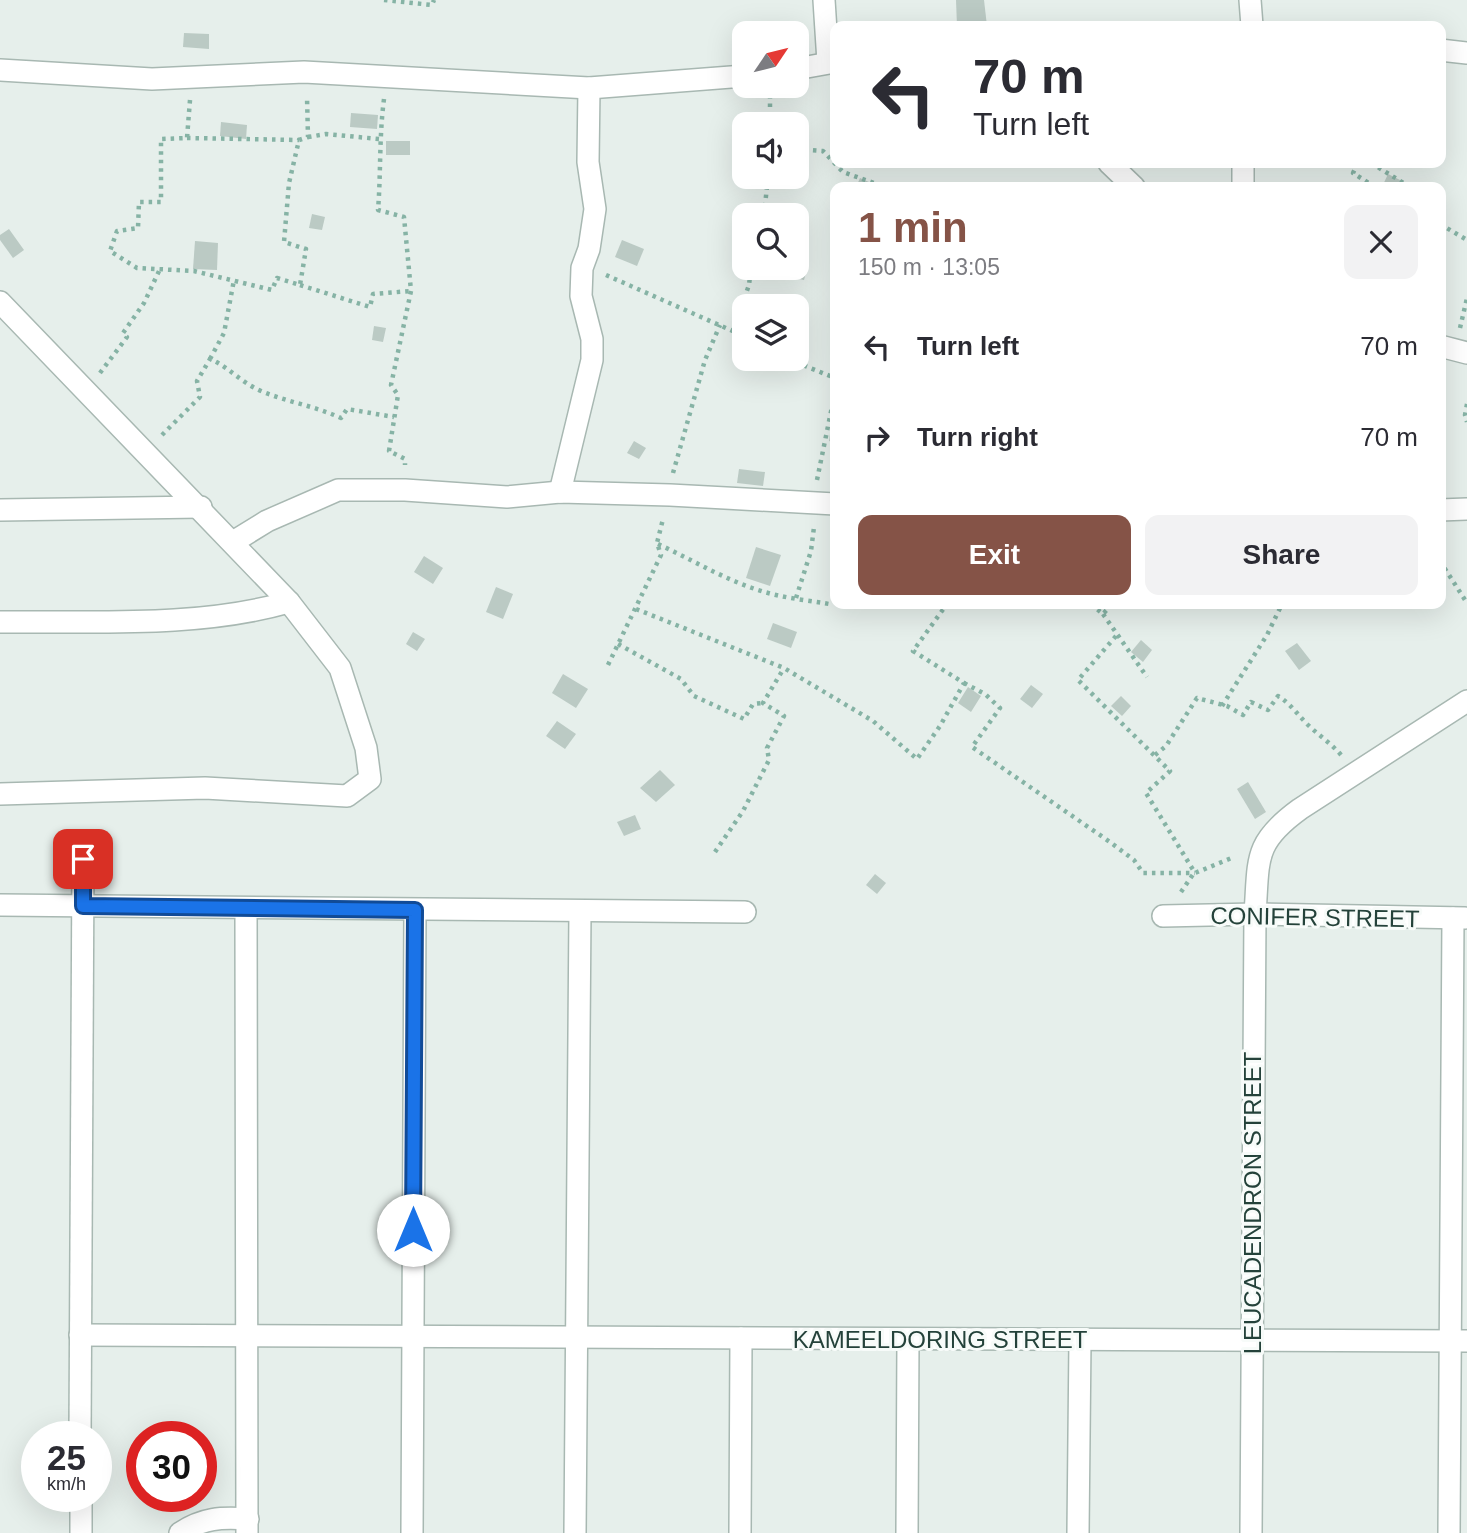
<!DOCTYPE html>
<meta charset="utf-8">
<style>
body{margin:0;font-family:Helvetica,sans-serif;background:#f2f2f3;color:#2b2b33;height:100vh;display:flex;flex-direction:column;font-size:26px;white-space:nowrap}
*{box-sizing:border-box;margin:0}
p{font-size:23px;color:#7c7c81}
.icon{flex:none;width:38px;height:38px;fill:none;stroke:currentColor;stroke-width:2;stroke-linecap:round;stroke-linejoin:round}
.map{position:relative;flex:1;overflow:hidden}
.panel{position:absolute;left:830px;top:182px;width:616px;height:427px;display:flex;flex-direction:column;background:#fff;border-radius:14px;box-shadow:0 7px 28px #0002}
.panel>*{flex:none}
.guide{position:absolute;left:830px;top:21px;width:616px;height:147px;border-radius:14px;box-shadow:0 7px 28px #0002;background:#fff;color:#2b2b33;overflow:hidden}
.needle{width:46px;rotate:55deg}
.fabs{position:absolute;left:732px;top:21px;display:grid;gap:14px}
.fabs a{display:grid;place-items:center;width:77px;height:77px;border-radius:14px;background:#fff;box-shadow:0 7px 28px #0002;font-size:35px}
.speed{position:absolute;left:21px;top:1421px;display:flex;gap:14px;font-size:35px;font-weight:700;text-align:center}
.speed>*{display:grid;place-content:center;width:91px;height:91px;border-radius:50%;background:#fff;box-shadow:0 7px 28px #0002;line-height:1}
.speed small{font-size:18px;font-weight:400}
.speed .limit{border:10px solid #d22;background:#fff;color:#111}
.pin{position:absolute;display:grid;place-items:center;width:60px;height:60px;color:#fff;margin:-30px;border-radius:14px;box-shadow:0 4px 10px #0006}
.me{position:absolute;width:77px;margin:-38px;rotate:0deg;stroke-linejoin:round;filter:drop-shadow(0 0 5px #0008)}
.turn{display:flex;align-items:center;gap:24px;height:147px;padding:0 28px;font-size:32px}
.turn .icon{width:91px;height:91px;stroke-width:2.5}
.turn b{display:block;font-size:49px;line-height:60px}
.round{display:grid;place-items:center;flex:none;width:74px;height:74px;border-radius:14px;background:#f2f2f3}
.headline{display:flex;align-items:center;justify-content:space-between;height:119px;padding:0 28px}
h1{font-size:42px;font-weight:700;line-height:52px;color:#855347}
.action{display:flex;gap:14px;margin-top:auto;padding:14px 28px}
.action a{flex:1;height:80px;border-radius:14px;background:#855347;color:#fff;font-size:28px;font-weight:700;line-height:80px;text-align:center}
.action a+a{background:#f2f2f3;color:#2b2b33}
ul{padding:0;list-style:none}
li{display:flex;align-items:center;gap:21px;height:91px;padding:0 28px}
li div{flex:1}
li b{display:block;font-size:26px}
li em{font-style:normal}
.map>svg:first-child{display:block}
.building{fill:#bbcac4}
.lines{fill:none;stroke-linecap:round;stroke-linejoin:round}
.minor-casing{stroke:#a8b8b2;stroke-width:24}
.path{stroke:#86b3a5;stroke-width:4.5;stroke-dasharray:3.5 5;stroke-linecap:butt}
.minor{stroke:#fff;stroke-width:21}
.route-casing{stroke:#114b97;stroke-width:18}
.route{stroke:#1a73e8;stroke-width:12}
.labels{text-anchor:middle;dominant-baseline:central;stroke-width:6;stroke-linejoin:round;paint-order:stroke}
.street-label{font-size:24px;fill:#24423a;stroke:#f7fbf9}
</style>
<div class="map">
<svg width="1467" height="1533" viewBox="0 0 1467 1533">
<rect width="100%" height="100%" fill="#e6efeb"/>
<g class="building">
<polygon points="956,0 984,0 987,26 957,26"/>
<polygon points="184,33 209,34 209,49 183,47"/>
<polygon points="351,113 378,115 377,129 350,127"/>
<polygon points="221,122 247,125 246,139 220,136"/>
<rect x="386" y="141" width="24" height="14"/>
<polygon points="1388,174 1404,182 1401,187 1382,187"/>
<polygon points="860,178 880,187 856,187"/>
<polygon points="312,214 325,217 322,230 309,228"/>
<polygon points="9,229 24,250 13,258 0,240 0,235"/>
<polygon points="622,240 644,249 637,266 615,257"/>
<polygon points="195,241 218,243 217,270 193,269"/>
<polygon points="796,259 809,262 804,280 787,276 789,268 796,268"/>
<polygon points="374,326 386,328 383,342 372,340"/>
<polygon points="831,427 835,428 835,443 829,441"/>
<polygon points="634,441 646,448 639,459 627,453"/>
<polygon points="739,469 765,472 763,486 737,483"/>
<polygon points="756,547 781,555 770,586 746,578"/>
<polygon points="424,556 443,568 433,584 414,572"/>
<polygon points="496,587 513,594 503,619 486,612"/>
<polygon points="773,623 797,632 791,648 767,639"/>
<polygon points="413,632 425,639 417,651 406,644"/>
<polygon points="1141,640 1152,650 1143,662 1131,652"/>
<polygon points="1297,643 1311,661 1299,670 1285,651"/>
<polygon points="563,674 588,689 576,708 552,693"/>
<polygon points="1031,685 1043,694 1032,708 1020,699"/>
<polygon points="968,687 981,696 971,712 958,703"/>
<polygon points="1121,696 1131,706 1122,716 1111,706"/>
<polygon points="557,721 576,734 565,749 546,736"/>
<polygon points="660,770 675,785 656,802 640,788"/>
<polygon points="1248,782 1266,812 1255,819 1237,789"/>
<polygon points="635,815 641,829 624,836 617,822"/>
<polygon points="875,874 886,883 877,894 866,885"/>
</g>
<g class="lines">
<defs>
<g id="minor">
<polyline points="824,0 828,62"/>
<polyline points="1250,0 1252,26"/>
<polyline points="1440,50 1467,53"/>
<polyline points="796,69 835,62"/>
<polyline points="0,70 152,79 304,72 589,88 744,76"/>
<polyline points="1109,163 1134,187"/>
<polyline points="1243,163 1243,187"/>
<polyline points="0,302 289,602 340,668 366,748 370,779 347,796 205,788 0,794"/>
<polyline points="1440,346 1467,353"/>
<polyline points="560,492 592,360 592,339 581,296 582,268 589,249 595,209 588,162 589,88"/>
<polyline points="0,510 201,507"/>
<polyline points="1440,510 1467,509"/>
<polyline points="233,542 267,521 338,490 405,490 507,497 560,492 670,495 835,504"/>
<path d="M0,622c94,-1 198,6 289,-20"/>
<polyline points="0,905 745,912"/>
<polyline points="246,909 247,1533"/>
<polyline points="1163,916 1255,914 1465,918"/>
<polyline points="80,1335 1467,1341"/>
<polyline points="80,1437 83,859"/>
<polyline points="81,1496 81,1533"/>
<path d="M180,1533c23,-15 41,-16 68,-14"/>
<polyline points="412,1533 415,910"/>
<polyline points="575,1533 580,911"/>
<polyline points="740,1533 741,1338"/>
<polyline points="907,1533 908,1339"/>
<polyline points="1078,1533 1080,1340"/>
<path d="M1251,1533l4,-619c4,-55 -2,-71 45,-105l167,-108"/>
<polyline points="1449,1533 1453,918"/>
</g>
</defs>
<use href="#minor" class="minor-casing"/>
<g class="path">
<polyline points="384,0 432,5 434,0"/>
<path d="M384,99c-5,38 -3,74 -6,111l26,7 7,74 -20,94 7,10 -9,56 16,8v6"/>
<polyline points="190,100 187,138 161,139 161,202 139,202 138,228 117,231 110,251 137,268 194,271 272,290 277,278 300,285 306,249 284,242 289,183 299,140 308,137 307,97"/>
<polyline points="770,124 770,86"/>
<polyline points="308,137 326,134 379,139"/>
<polyline points="187,138 299,140"/>
<polyline points="796,149 823,151 843,172 885,187"/>
<polyline points="1358,163 1353,173 1375,187"/>
<polyline points="1371,163 1410,187"/>
<polyline points="764,215 768,177"/>
<polyline points="1440,224 1467,240"/>
<polyline points="606,275 744,336"/>
<polyline points="300,285 370,307 373,294 411,291"/>
<polyline points="1460,328 1467,298"/>
<polyline points="733,331 749,285 751,268"/>
<polyline points="210,359 224,333 234,280"/>
<polyline points="788,359 835,378"/>
<polyline points="100,373 127,337 123,333 144,303 160,269"/>
<polyline points="1467,404 1465,415 1467,422"/>
<path d="M162,435l38,-38 -3,-16 13,-22c19,8 30,23 51,32 26,11 54,15 80,27l6,-9 47,8"/>
<polyline points="673,473 705,360 720,325"/>
<polyline points="817,480 835,392"/>
<path d="M658,544c39,18 75,41 118,51 17,4 36,6 53,9"/>
<polyline points="1440,561 1467,603"/>
<polyline points="796,598 811,551 814,527"/>
<polyline points="1091,604 1103,614 1112,604"/>
<polyline points="636,609 784,668 873,721 917,759 940,726 964,683 913,651 947,604"/>
<polyline points="1103,614 1147,677"/>
<polyline points="1116,636 1078,680 1170,771 1146,793 1195,873 1234,857"/>
<polyline points="618,644 681,679 694,696 744,719 753,704 763,703"/>
<polyline points="608,665 661,555 657,543 663,519"/>
<polyline points="964,683 985,694 1000,708 972,747 1110,842 1134,860 1143,873 1195,873"/>
<polyline points="1222,706 1267,635 1282,604"/>
<path d="M1155,755l11,-9 31,-48 30,8 16,9 8,-13 17,8 10,-14c13,8 19,18 29,28 11,11 24,19 34,31"/>
<polyline points="715,852 743,811 769,760 767,748 784,716 763,703 784,668"/>
<polyline points="1181,892 1194,873"/>
</g>
<use href="#minor" class="minor"/>
</g>
<g class="lines">
<defs>
<polyline id="route" points="83,859 83,906 415,910 413,1230"/>
</defs>
<use href="#route" class="route-casing"/>
<use href="#route" class="route"/>
</g>
<g class="labels">
<g class="street-label">
<text transform="translate(1315 917) rotate(1)">CONIFER STREET</text>
<text transform="translate(1252 1203) rotate(-90)">LEUCADENDRON STREET</text>
<text x="940" y="1339">KAMEELDORING STREET</text>
</g>
</g>
</svg>
<div class="fabs">
<a><svg class="needle" viewBox="-14 -14 28 28"><path d="M0-13l5 13h-10z" fill="#e53935"/><path d="M0 13l5-13h-10z" fill="#7c7c81"/></svg></a>
<a><svg class="icon" aria-label="sound" viewBox="0 0 24 24"><path d="M4 9h4l5-4v14l-5-4H4zM17 9q2 3 0 6"/></svg></a>
<a><svg class="icon" aria-label="search" viewBox="0 0 24 24"><circle cx="10" cy="10" r="6"/><path d="M15 15l6 6"/></svg></a>
<a><svg class="icon" aria-label="layers" viewBox="0 0 24 24"><path d="M12 4l9 5-9 5-9-5zM3 14l9 5 9-5"/></svg></a>
</div>
<div class="speed"><div>25<small>km/h</small></div><div class="limit">30</div></div>
<div class="pin" style="left:83px;top:859px;background:#d93025"><svg class="icon" aria-label="arrive" viewBox="0 0 24 24"><path d="M6 21V4h12l-3 4 3 4H6"/></svg></div>
<svg class="me" style="left:413px;top:1230px" viewBox="-20 -20 40 40"><circle r="19" fill="#fff"/><path d="M0-13L10 11 0 6-10 11z" fill="#1a73e8"/></svg>
<div class="guide">
<div class="turn"><svg class="icon" aria-label="left" viewBox="0 0 24 24"><path d="M17 20v-9H6M10 6l-5 5 5 5"/></svg><div><b>70 m</b>Turn left</div></div>
</div>
<section class="panel">
<div class="headline"><div><h1>1 min</h1><p>150 m · 13:05</p></div><a class="round"><svg class="icon" aria-label="close" viewBox="0 0 24 24"><path d="M6 6l12 12M18 6L6 18"/></svg></a></div>
<ul>
<li><svg class="icon" aria-label="left" viewBox="0 0 24 24"><path d="M17 20v-9H6M10 6l-5 5 5 5"/></svg><div><b>Turn left</b></div><em>70 m</em></li>
<li><svg class="icon" aria-label="right" viewBox="0 0 24 24"><path d="M7 20v-9h11M14 6l5 5-5 5"/></svg><div><b>Turn right</b></div><em>70 m</em></li>
</ul>
<div class="action"><a>Exit</a><a>Share</a></div>
</section>
</div>
